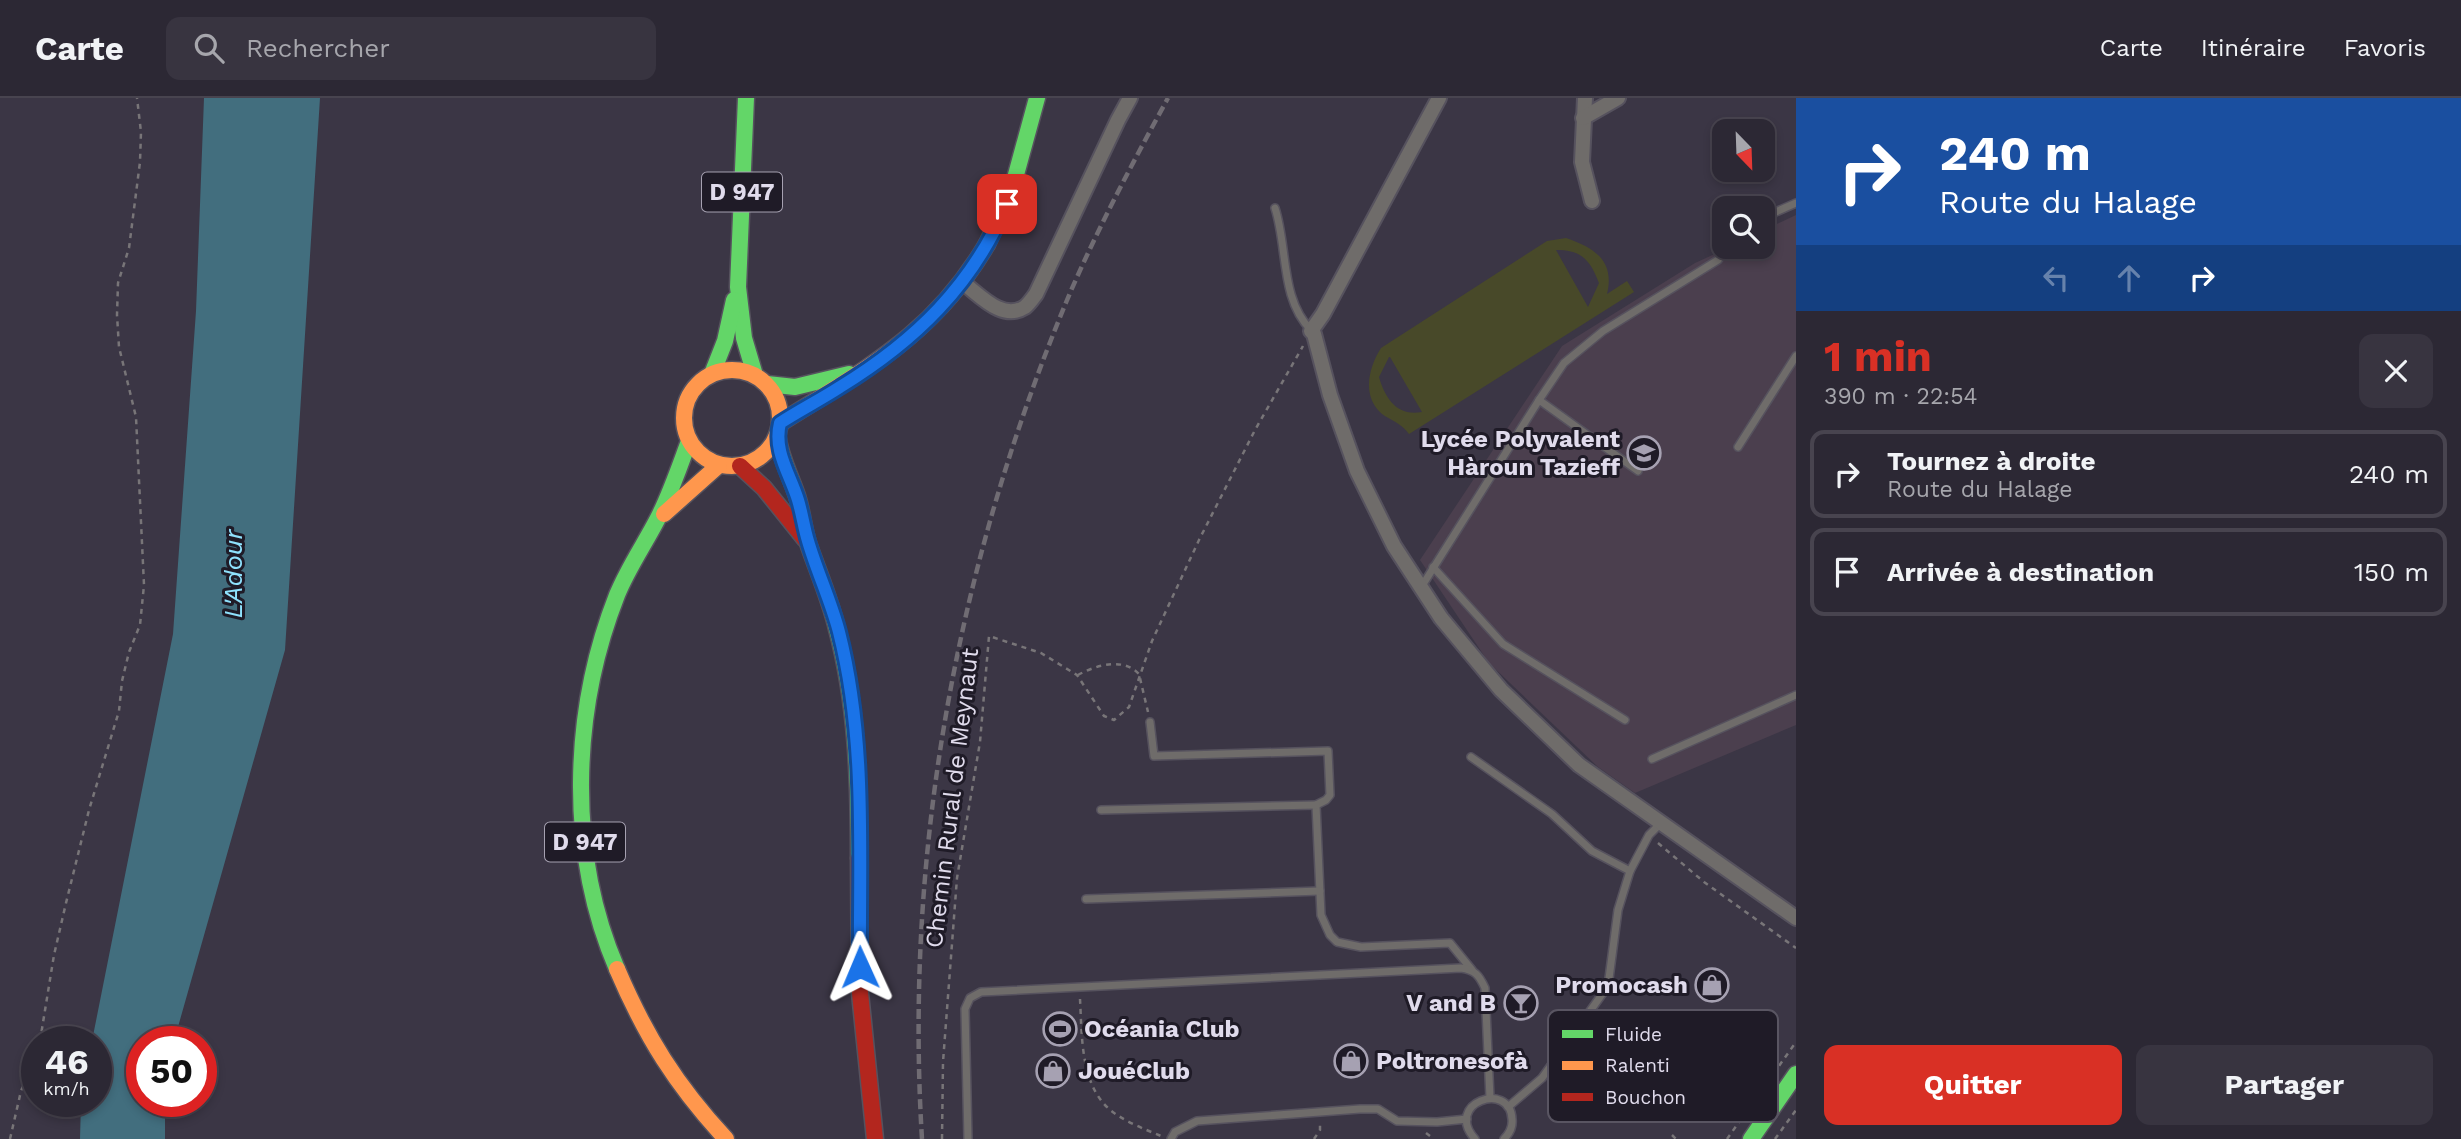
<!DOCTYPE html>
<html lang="fr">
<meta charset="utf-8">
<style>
body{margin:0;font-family:"Work Sans",sans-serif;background:#383440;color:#f1f3f6;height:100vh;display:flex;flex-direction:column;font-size:26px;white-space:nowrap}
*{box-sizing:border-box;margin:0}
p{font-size:23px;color:#a6a6ac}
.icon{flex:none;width:38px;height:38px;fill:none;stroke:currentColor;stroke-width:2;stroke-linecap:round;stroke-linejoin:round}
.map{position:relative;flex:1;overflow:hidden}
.side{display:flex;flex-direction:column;background:#2c2834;width:665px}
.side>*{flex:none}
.guide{background:#1a4fa0;color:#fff;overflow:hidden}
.needle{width:46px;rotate:157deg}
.fabs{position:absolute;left:1712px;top:21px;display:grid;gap:14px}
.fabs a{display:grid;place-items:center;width:63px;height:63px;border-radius:14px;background:#2c2834;box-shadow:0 4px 10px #0003,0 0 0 2px #48444f;font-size:35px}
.speed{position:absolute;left:21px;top:928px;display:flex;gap:14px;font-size:35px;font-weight:700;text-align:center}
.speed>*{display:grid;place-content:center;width:91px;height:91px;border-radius:50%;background:#2c2834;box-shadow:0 4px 10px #0003,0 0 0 2px #48444f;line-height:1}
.speed small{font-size:18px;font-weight:400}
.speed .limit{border:10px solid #d22;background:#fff;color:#111}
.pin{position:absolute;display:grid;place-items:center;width:60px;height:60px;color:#fff;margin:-30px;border-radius:14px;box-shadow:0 4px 10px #0006}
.me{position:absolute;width:77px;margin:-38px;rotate:359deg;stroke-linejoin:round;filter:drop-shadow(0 0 5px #0008)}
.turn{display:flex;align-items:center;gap:24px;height:147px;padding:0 28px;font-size:32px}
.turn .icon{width:91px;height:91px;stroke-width:2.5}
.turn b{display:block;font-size:49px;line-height:60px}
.lanes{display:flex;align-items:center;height:66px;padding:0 28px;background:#0003;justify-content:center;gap:35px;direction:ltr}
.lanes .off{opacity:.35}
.round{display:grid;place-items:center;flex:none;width:74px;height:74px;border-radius:14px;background:#383440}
.head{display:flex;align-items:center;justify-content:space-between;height:119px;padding:0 28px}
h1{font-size:42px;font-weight:700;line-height:52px;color:#d93025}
.button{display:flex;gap:14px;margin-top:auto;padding:14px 28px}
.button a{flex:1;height:80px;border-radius:14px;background:#d93025;color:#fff;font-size:28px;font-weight:700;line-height:80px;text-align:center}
.button a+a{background:#383440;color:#f1f3f6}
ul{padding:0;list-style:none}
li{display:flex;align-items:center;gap:21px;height:88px;margin:0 14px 10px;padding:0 14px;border:4px solid #48444f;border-radius:14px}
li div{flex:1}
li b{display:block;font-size:26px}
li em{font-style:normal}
header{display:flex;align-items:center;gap:42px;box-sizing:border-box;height:98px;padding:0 35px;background:#2c2834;border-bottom:2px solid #48444f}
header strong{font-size:33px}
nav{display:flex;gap:38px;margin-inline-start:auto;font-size:24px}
.search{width:490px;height:63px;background:#383440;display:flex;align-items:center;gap:18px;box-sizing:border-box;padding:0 24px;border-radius:14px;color:#a6a6ac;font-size:26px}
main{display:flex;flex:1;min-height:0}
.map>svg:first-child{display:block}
.education{fill:#4b3f4e}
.green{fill:#484929;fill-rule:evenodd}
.water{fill:#426e7e}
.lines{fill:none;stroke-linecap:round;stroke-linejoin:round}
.lane-casing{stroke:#56525e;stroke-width:10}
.street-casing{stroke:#56525e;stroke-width:18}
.fast-casing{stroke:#56525e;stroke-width:19}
.slow-casing{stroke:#56525e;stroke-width:19}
.jam-casing{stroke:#56525e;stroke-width:19}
.path{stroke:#787578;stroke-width:2.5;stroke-dasharray:5 5;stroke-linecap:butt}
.lane{stroke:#6f6c6a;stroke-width:7}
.street{stroke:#6f6c6a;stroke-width:14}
.fast{stroke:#63d668;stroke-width:16}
.slow{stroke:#ff974d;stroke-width:16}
.jam{stroke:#b3261e;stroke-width:16}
.rail{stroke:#706c73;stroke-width:4.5;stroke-dasharray:10 5;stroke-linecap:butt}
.route-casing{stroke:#114b97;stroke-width:18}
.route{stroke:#1a73e8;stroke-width:12}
.labels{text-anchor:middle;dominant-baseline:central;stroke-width:6;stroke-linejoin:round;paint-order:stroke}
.shield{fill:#1f1b27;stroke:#a6a1b1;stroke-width:2}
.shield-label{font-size:23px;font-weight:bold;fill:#e0dbec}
.poi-label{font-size:24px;font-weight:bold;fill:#e0dbec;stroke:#1f1b27;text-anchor:end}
.street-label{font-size:24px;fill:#e0dbec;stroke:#1f1b27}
.water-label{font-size:26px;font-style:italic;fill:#8fe2fd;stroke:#1f1b27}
.key{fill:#1f1b27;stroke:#595562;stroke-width:2}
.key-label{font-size:19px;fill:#e0dbec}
</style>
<header>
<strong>Carte</strong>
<div class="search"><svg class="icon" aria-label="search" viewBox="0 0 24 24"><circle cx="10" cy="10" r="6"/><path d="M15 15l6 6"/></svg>Rechercher</div>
<nav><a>Carte</a><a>Itinéraire</a><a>Favoris</a></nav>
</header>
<main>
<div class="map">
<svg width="1796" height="1041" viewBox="0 0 1796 1041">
<rect width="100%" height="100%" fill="#3b3645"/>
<polygon class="education" points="1796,117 1796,627 1635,695 1598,669 1489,565 1420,462 1562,248 1695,165 1730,149 1762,149 1762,133"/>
<path class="green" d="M1566,140c29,10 49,23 41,56l20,-13 7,11 -225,142c-8,-11 -17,-13 -27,-20 -21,-18 -13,-47 -1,-66l166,-107zM1556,152c26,0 34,10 43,33l-11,24zM1389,259h1l32,55c-25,5 -37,-14 -43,-35z"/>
<polygon class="water" points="204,0 320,0 285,552 174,943 142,943 142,1003 165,1003 165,1041 80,1041 81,1003 96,1003 96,943 92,943 173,536 196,213"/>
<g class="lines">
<defs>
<g id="lane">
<path d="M1275,110c13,40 5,91 36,122"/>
<polyline points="1762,120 1796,105"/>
<polyline points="1539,302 1564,265 1603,233 1718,162 1728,149"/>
<polyline points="1738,349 1796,258"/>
<polyline points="1433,469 1503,546 1625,622"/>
<polyline points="1422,488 1539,302 1638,373"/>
<polyline points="1150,624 1154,658 1328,653 1330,697 1326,702 1316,707 1321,817 1330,837 1337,844 1361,849 1450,845 1472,872"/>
<polyline points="1471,659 1552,716 1592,753 1630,773"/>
<polyline points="1652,661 1796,597"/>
<polyline points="1101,712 1316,707"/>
<polyline points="1086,801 1320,793"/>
<polyline points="1508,1009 1542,980 1608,888 1618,812 1630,773 1649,737 1660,726"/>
<path d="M968,1041l-3,-130 5,-11 11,-6 480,-24c14,2 18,7 24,20l5,110"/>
<polyline points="1171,1041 1175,1034 1197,1023 1360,1011 1378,1011 1397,1023 1437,1024 1467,1021"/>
<path d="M1475,1041c-32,-36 35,-59 37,-20 1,8 -2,14 -8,20"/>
</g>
<g id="street">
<polyline points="1439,0 1323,216 1311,233 1314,236 1330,297 1357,373 1394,448 1441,520 1501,592 1579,667 1796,820"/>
<polyline points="1585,0 1582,64 1592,103"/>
<polyline points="1583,20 1618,0"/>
<path d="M962,184c17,12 40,40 63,25 4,-3 8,-9 11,-13l82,-174 12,-22"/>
</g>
<g id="fast">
<polyline points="746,0 738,189 744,240 755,277"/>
<polyline points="987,146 1011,95 1037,0"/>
<polyline points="712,276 725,243 734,202"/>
<polyline points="767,286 795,289 849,276"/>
<path d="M777,337c3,22 13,40 20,61 5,15 6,31 11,47 10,29 22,56 29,86 20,75 22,152 22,229"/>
<path d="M617,871c-50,-116 -46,-257 0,-374 11,-27 27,-50 40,-75 13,-25 22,-52 32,-79"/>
<polyline points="1751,1041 1796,976"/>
</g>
<g id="slow">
<circle cx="732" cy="320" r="48"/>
<path d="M780,325c86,-55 153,-87 207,-179"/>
<polyline points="664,416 719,367"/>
<path d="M617,871c29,68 59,116 109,170"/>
</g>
<g id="jam">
<polyline points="740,368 764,390 805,441"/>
<polyline points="859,760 860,895 875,1041"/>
</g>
</defs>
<use href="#lane" class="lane-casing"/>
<use href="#street" class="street-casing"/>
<use href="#fast" class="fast-casing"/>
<use href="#slow" class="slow-casing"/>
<use href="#jam" class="jam-casing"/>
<g class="path">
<path d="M1078,577c18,-10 45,-18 61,-1l9,38"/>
<polyline points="1658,745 1704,784 1796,850"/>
<path d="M1080,901c2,35 0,83 28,109 13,12 36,21 53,28"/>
<polyline points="40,943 54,857 66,805 89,712 119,613 122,583 129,554 140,527 144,487 136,319 119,249 117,217 118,185 129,150 140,64 141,34 137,0"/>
<polyline points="1426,1035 1434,1041"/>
<polyline points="1672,1037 1676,1041"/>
<polyline points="10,1041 21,993 37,955"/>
<polyline points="942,1041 943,964 957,780 980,644 989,538 1041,555 1077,577 1104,618 1114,622 1129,609 1152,543 1199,442 1255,332 1303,248"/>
<polyline points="1314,1041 1320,1032 1320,1025"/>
<polyline points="1727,1041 1796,944"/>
<polyline points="1775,1041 1796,1012"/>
</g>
<use href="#lane" class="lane"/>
<use href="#street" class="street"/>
<use href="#fast" class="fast"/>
<use href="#slow" class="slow"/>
<use href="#jam" class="jam"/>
<path class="rail" d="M922,1041c-18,-289 36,-580 148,-846 29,-67 63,-131 98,-195"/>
</g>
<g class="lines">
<defs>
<path id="route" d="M860,869c-1,-112 7,-225 -21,-335 -8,-31 -22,-60 -31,-91 -4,-13 -6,-28 -10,-41 -8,-26 -25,-49 -18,-77 20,-13 40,-23 60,-36 75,-46 132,-101 167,-183"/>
</defs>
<use href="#route" class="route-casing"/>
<use href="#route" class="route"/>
</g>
<defs>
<symbol id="school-ring" viewBox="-11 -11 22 22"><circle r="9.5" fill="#1f1b27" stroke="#a6a1b2" stroke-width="1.5"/><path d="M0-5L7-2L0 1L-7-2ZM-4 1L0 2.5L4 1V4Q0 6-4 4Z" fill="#a6a1b2"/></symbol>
<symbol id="shop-ring" viewBox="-11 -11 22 22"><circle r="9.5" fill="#1f1b27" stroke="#a6a1b2" stroke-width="1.5"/><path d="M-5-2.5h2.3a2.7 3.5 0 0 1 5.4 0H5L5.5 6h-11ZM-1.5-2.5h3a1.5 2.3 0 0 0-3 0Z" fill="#a6a1b2"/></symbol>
<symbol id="bar-ring" viewBox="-11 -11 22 22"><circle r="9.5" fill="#1f1b27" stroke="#a6a1b2" stroke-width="1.5"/><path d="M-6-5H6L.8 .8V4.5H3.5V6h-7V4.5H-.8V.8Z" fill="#a6a1b2"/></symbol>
<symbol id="stadium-ring" viewBox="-11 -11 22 22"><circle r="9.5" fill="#1f1b27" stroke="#a6a1b2" stroke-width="1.5"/><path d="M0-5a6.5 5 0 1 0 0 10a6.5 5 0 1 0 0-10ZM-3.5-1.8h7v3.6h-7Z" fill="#a6a1b2"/></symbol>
</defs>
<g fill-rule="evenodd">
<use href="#school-ring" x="1625" y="336" width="38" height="38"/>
<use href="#shop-ring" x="1693" y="868" width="38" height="38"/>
<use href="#bar-ring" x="1502" y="886" width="38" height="38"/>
<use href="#stadium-ring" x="1041" y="912" width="38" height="38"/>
<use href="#shop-ring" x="1332" y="944" width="38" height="38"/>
<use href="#shop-ring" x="1034" y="954" width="38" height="38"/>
</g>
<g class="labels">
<g class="shield">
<rect x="702" y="74.5" width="80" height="39" rx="5"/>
<rect x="545" y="724.5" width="80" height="39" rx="5"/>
</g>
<g class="shield-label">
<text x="742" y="94">D 947</text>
<text x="585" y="744">D 947</text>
</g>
<g class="poi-label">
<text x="1620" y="341">Lycée Polyvalent<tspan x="1620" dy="28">Hàroun Tazieff</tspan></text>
<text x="1688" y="887">Promocash</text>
<text x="1496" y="905">V and B</text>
<text x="1084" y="931" text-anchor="start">Océania Club</text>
<text x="1376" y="963" text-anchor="start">Poltronesofà</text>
<text x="1078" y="973" text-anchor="start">JouéClub</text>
</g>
<g class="street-label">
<text transform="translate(952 700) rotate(-83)">Chemin Rural de Meynaut</text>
</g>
<g class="water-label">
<text transform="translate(233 476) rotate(-90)">L'Adour</text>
</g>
</g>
<rect x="1548" y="912" width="230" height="112" rx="10" class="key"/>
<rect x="1562" y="932" width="31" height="8" fill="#63d668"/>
<rect x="1562" y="963" width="31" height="9" fill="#ff974d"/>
<rect x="1562" y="995" width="31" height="8" fill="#b3261e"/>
<g class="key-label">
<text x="1605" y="943">Fluide</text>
<text x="1605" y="974">Ralenti</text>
<text x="1605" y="1006">Bouchon</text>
</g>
</svg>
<div class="fabs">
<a><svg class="needle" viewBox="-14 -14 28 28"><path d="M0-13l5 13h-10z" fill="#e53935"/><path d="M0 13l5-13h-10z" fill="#a6a6ac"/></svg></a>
<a><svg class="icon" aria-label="search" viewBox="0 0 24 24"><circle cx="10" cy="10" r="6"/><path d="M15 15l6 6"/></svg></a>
</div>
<div class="speed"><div>46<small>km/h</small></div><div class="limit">50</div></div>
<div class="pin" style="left:1007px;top:106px;background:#d93025"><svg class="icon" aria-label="arrive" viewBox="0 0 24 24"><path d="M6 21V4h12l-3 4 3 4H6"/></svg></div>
<svg class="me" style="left:860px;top:869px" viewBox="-20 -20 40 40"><path d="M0-17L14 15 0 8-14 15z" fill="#1a73e8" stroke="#fff" stroke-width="4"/></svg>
</div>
<section class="side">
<div class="guide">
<div class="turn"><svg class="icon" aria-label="right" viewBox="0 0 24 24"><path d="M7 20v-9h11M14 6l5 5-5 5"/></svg><div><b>240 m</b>Route du Halage</div></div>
<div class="lanes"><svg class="icon off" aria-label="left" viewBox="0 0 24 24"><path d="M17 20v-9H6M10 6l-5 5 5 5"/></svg><svg class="icon off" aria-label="ahead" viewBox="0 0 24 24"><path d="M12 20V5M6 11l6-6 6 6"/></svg><svg class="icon" aria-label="right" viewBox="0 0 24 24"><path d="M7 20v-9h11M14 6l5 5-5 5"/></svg></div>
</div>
<div class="head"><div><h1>1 min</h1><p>390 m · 22:54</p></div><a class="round"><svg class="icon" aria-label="close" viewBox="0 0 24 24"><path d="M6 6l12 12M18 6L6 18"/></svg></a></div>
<ul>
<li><svg class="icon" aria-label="right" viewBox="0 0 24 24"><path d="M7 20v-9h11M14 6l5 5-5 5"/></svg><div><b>Tournez à droite</b><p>Route du Halage</p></div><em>240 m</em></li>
<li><svg class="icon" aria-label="arrive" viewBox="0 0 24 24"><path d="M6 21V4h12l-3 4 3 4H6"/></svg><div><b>Arrivée à destination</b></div><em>150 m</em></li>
</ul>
<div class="button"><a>Quitter</a><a>Partager</a></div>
</section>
</main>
